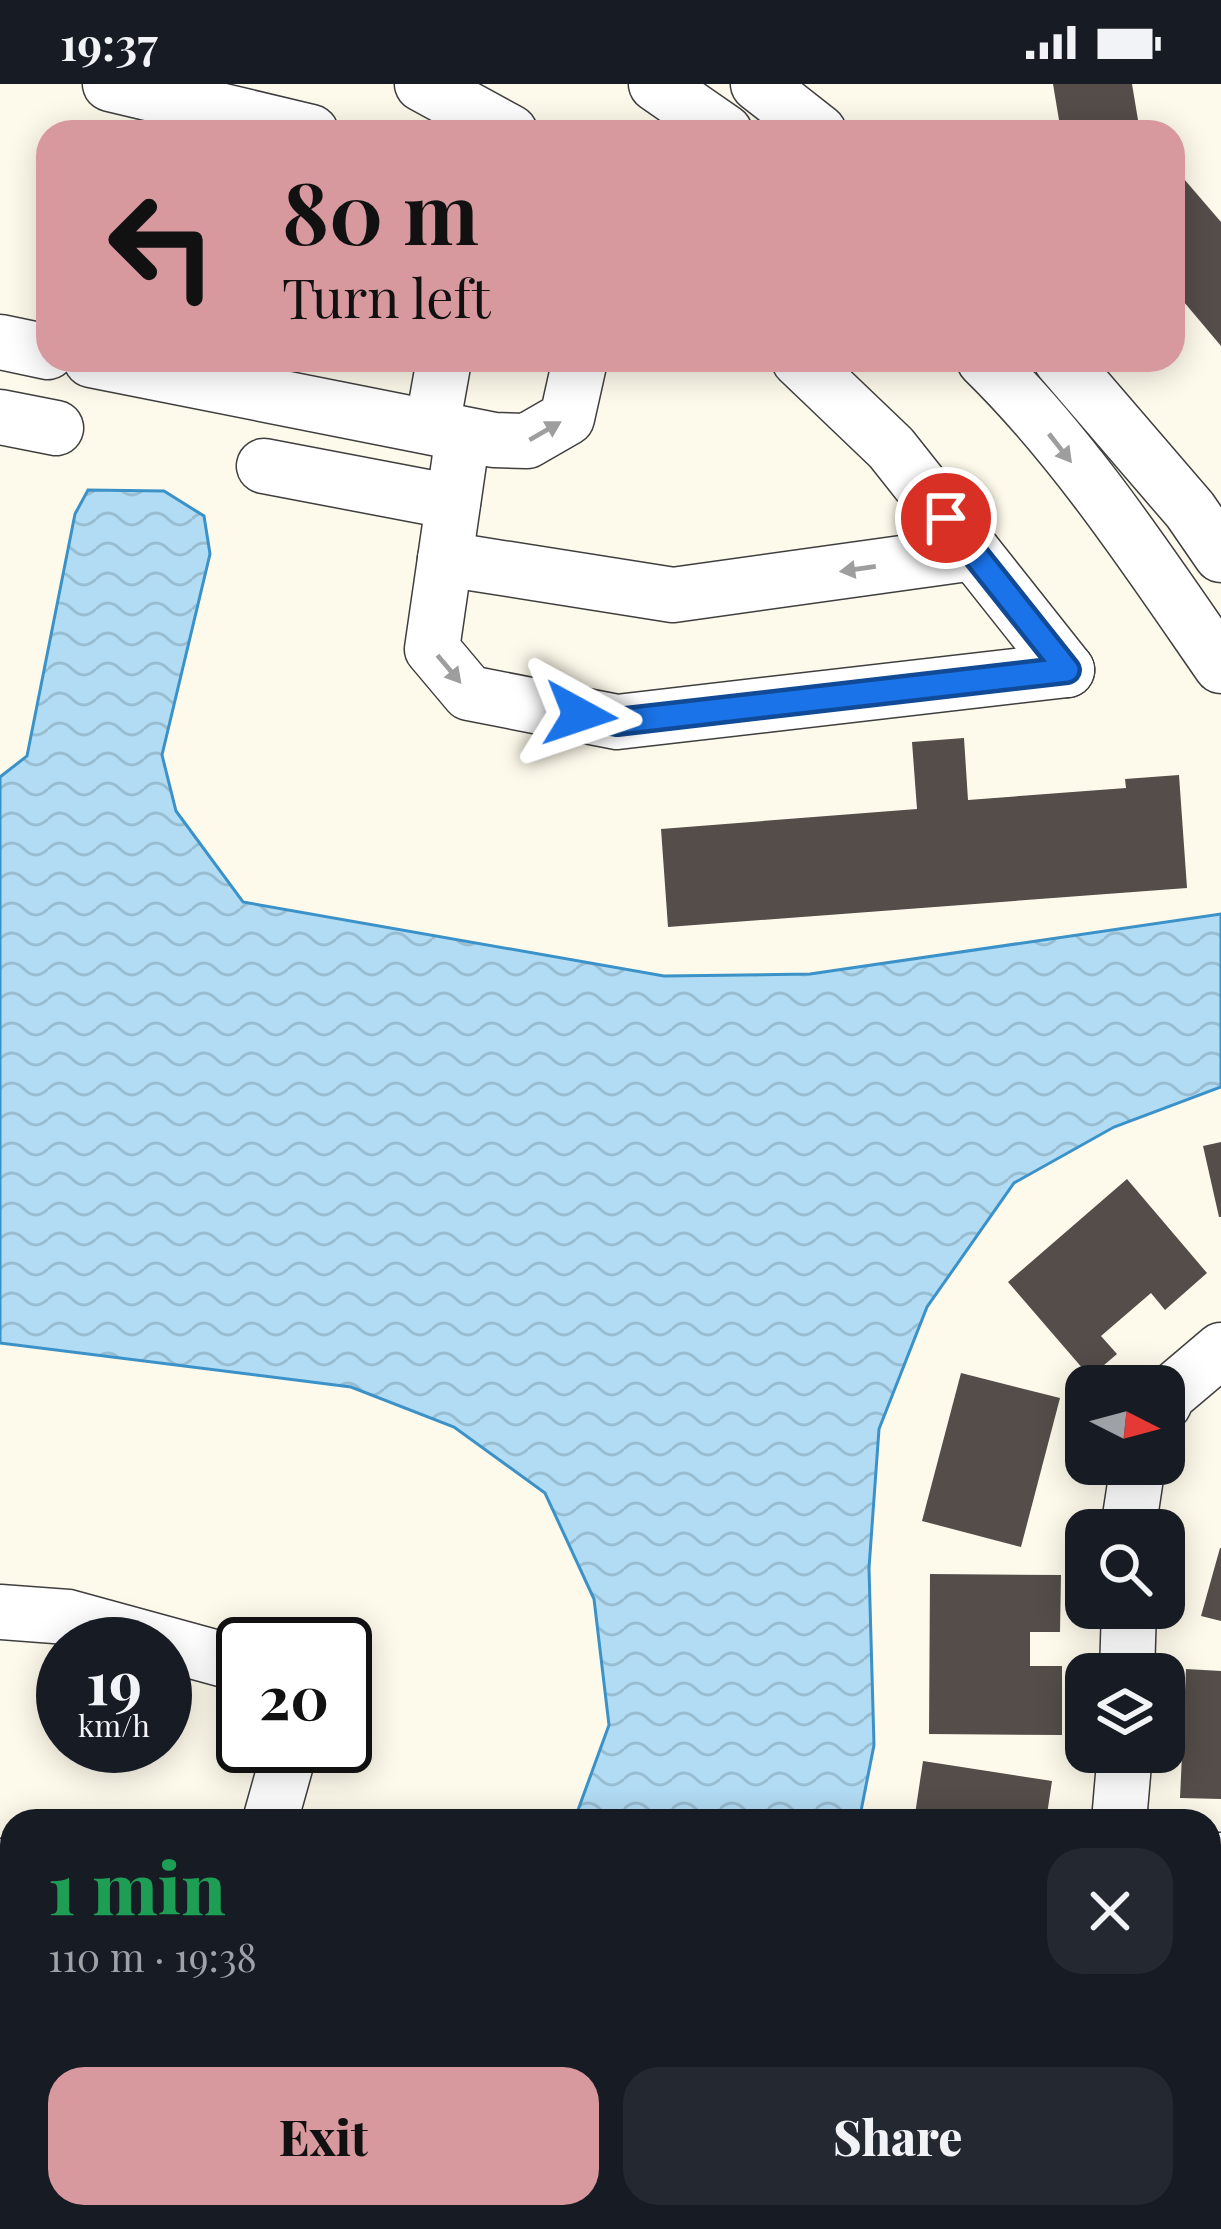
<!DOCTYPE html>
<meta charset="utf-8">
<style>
body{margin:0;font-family:"Playfair Display",serif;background:#242831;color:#f1f3f6;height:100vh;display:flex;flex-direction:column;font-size:45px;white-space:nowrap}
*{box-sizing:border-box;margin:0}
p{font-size:39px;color:#9ea1a6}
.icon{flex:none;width:66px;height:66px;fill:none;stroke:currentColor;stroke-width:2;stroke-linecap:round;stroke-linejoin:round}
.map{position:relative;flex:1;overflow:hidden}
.panel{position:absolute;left:0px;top:1725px;width:1221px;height:420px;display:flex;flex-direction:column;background:#171b24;border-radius:36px 36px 0 0;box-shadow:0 6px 30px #0003}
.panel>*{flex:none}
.banner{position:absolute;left:36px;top:36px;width:1149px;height:252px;border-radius:36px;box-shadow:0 6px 30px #0003;background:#d7989e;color:#111;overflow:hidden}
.needle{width:78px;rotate:96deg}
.tools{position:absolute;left:1065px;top:1281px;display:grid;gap:24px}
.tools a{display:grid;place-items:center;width:120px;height:120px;border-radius:24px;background:#171b24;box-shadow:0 6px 30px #0003;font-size:60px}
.speed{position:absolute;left:36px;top:1533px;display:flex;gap:24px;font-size:60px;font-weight:700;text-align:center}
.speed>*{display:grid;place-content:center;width:156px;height:156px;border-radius:50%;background:#171b24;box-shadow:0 6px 30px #0003;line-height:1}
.speed small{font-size:30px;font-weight:400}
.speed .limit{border:6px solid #111;border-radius:18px;background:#fff;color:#111}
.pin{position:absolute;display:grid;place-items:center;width:102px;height:102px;color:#fff;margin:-51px;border:6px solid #fff;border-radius:50%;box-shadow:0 3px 12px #0007}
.me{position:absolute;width:132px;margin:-66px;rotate:95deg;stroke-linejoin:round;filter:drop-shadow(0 0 9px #0008)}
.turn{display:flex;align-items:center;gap:42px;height:252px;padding:0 48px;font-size:54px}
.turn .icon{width:156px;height:156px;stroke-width:2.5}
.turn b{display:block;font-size:84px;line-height:102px}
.round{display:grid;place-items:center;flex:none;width:126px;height:126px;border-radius:36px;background:#242831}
.summary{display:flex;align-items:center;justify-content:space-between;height:204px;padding:0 48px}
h1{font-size:72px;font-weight:800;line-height:90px;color:#1e9e55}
.button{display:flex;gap:24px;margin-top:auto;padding:24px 48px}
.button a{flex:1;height:138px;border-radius:36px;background:#d7989e;color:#111;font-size:48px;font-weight:800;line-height:138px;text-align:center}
.button a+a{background:#242831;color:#f1f3f6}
.status{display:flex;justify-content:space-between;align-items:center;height:84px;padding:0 60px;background:#171b24;direction:ltr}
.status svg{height:33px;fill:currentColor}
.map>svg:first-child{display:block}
.water{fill:url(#water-waves);stroke:#3b92c8;stroke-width:3}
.building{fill:#544d49}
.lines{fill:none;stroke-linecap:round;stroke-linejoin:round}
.minor-casing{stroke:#3f3f3f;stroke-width:57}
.minor{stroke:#fff;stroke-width:54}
.oneway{fill:#9e9e9e}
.route-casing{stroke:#114b97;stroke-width:30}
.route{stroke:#1a73e8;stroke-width:21}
</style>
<div class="status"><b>19:37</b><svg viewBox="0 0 49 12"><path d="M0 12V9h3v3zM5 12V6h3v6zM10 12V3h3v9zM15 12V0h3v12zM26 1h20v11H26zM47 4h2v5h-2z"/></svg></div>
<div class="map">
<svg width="1221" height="2145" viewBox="0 0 1221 2145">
<defs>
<pattern id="water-waves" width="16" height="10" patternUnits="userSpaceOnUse" patternTransform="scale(3)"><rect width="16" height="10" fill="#b2dcf4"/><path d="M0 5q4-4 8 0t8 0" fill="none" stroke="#98bcd0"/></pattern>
</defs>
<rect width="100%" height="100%" fill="#fefaeb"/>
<g class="water">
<polygon points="88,406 164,407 204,432 210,470 162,671 176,727 243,818 664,892 810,890 1221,830 1221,1003 1114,1043 1014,1099 927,1223 879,1345 869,1484 874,1661 859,1737 574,1737 609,1641 594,1515 545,1409 454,1343 351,1303 0,1259 0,693 27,672 75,430"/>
<polygon points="12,2131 109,2133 122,2145 0,2145 0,2136"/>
<polygon points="279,2133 624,2133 605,2145 286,2145"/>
</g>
<g class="building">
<polygon points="1053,0 1132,0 1140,48 1061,48"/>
<polygon points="1184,95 1221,138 1221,262 1173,205 1173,104"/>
<polygon points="964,654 968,716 1126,704 1125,695 1179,691 1187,804 668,843 661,745 917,725 912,658"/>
<polygon points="1221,1058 1221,1133 1219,1133 1203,1062"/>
<polygon points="1127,1095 1207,1189 1165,1226 1151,1209 1101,1252 1117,1270 1090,1293 1008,1198"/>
<polygon points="961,1289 1060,1314 1021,1463 922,1437"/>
<polygon points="1220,1464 1221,1464 1221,1537 1201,1532"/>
<polygon points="930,1490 1061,1491 1060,1548 1030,1548 1030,1582 1062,1582 1062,1651 929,1650"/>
<polygon points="1186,1585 1221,1587 1221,1715 1180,1714"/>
<polygon points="923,1677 1052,1697 1046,1737 914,1737"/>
<polygon points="1209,1862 1221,1866 1221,2032 1209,2028"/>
<polygon points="1209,2079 1221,2085 1221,2145 1058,2145 1049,2141 1053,2133 1209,2133"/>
<polygon points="735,2133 857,2133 848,2145 751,2145"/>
</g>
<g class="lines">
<defs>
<g id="minor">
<polyline points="110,0 311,48"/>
<polyline points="422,0 510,48"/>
<polyline points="656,0 725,48"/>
<polyline points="758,0 819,48"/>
<polyline points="0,258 48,268"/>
<polyline points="91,276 494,356 527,357 567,334 580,276"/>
<polyline points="799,276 891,364 1067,586"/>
<path d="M984,276c90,88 165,202 237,306"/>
<polyline points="1061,276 1190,426 1221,471"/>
<polyline points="0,333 56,344"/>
<polyline points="432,343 444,276"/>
<polyline points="463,351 432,565 469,609 617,638 1067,586"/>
<polyline points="264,382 453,418"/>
<polyline points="445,475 673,511 974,469"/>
<polyline points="1164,1320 1168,1311 1221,1266"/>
<polyline points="1128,1446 1138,1380"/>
<polyline points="0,1528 68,1533 243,1581"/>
<polyline points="1127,1590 1129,1524"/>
<polyline points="270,1737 291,1662"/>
<polyline points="1119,1737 1125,1668"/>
<polyline points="1209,1776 1221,1776"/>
<polyline points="0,1782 12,1786"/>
<polyline points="0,1934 12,1938"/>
<polyline points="213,2133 220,2145"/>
<polyline points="977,2145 982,2133"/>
</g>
</defs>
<use href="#minor" class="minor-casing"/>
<use href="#minor" class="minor"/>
</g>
<defs><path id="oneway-solid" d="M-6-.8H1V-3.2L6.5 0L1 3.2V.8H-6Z" transform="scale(3)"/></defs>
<g class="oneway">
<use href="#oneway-solid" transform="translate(545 347) rotate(-30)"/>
<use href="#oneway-solid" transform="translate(1060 364) rotate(52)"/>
<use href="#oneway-solid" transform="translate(858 485) rotate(172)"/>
<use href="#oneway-solid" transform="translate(449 585) rotate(50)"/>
</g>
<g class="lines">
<defs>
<polyline id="route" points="580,631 617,638 1067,586 946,434"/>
</defs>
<use href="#route" class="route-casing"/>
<use href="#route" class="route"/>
</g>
</svg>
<div class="tools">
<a><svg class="needle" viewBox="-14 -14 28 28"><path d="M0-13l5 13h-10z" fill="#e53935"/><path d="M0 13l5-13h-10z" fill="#9ea1a6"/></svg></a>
<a><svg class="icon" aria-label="search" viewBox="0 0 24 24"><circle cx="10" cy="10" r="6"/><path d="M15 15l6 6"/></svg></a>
<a><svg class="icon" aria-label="layers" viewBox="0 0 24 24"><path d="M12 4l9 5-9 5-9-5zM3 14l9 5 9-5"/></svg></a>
</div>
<div class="speed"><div>19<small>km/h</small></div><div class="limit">20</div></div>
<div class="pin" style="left:946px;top:434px;background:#d93025"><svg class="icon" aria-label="arrive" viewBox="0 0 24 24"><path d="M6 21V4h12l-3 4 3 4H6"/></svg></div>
<svg class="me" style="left:580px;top:631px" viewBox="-20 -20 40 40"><path d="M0-17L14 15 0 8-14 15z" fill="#1a73e8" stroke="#fff" stroke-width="4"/></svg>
<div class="banner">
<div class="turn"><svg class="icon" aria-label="left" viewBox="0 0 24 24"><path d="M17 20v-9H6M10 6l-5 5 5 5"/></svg><div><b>80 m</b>Turn left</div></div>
</div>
<section class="panel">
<div class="summary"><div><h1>1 min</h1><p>110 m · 19:38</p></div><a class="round"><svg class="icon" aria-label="close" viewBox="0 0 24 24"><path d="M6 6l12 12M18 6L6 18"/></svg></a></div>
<div class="button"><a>Exit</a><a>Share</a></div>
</section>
</div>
